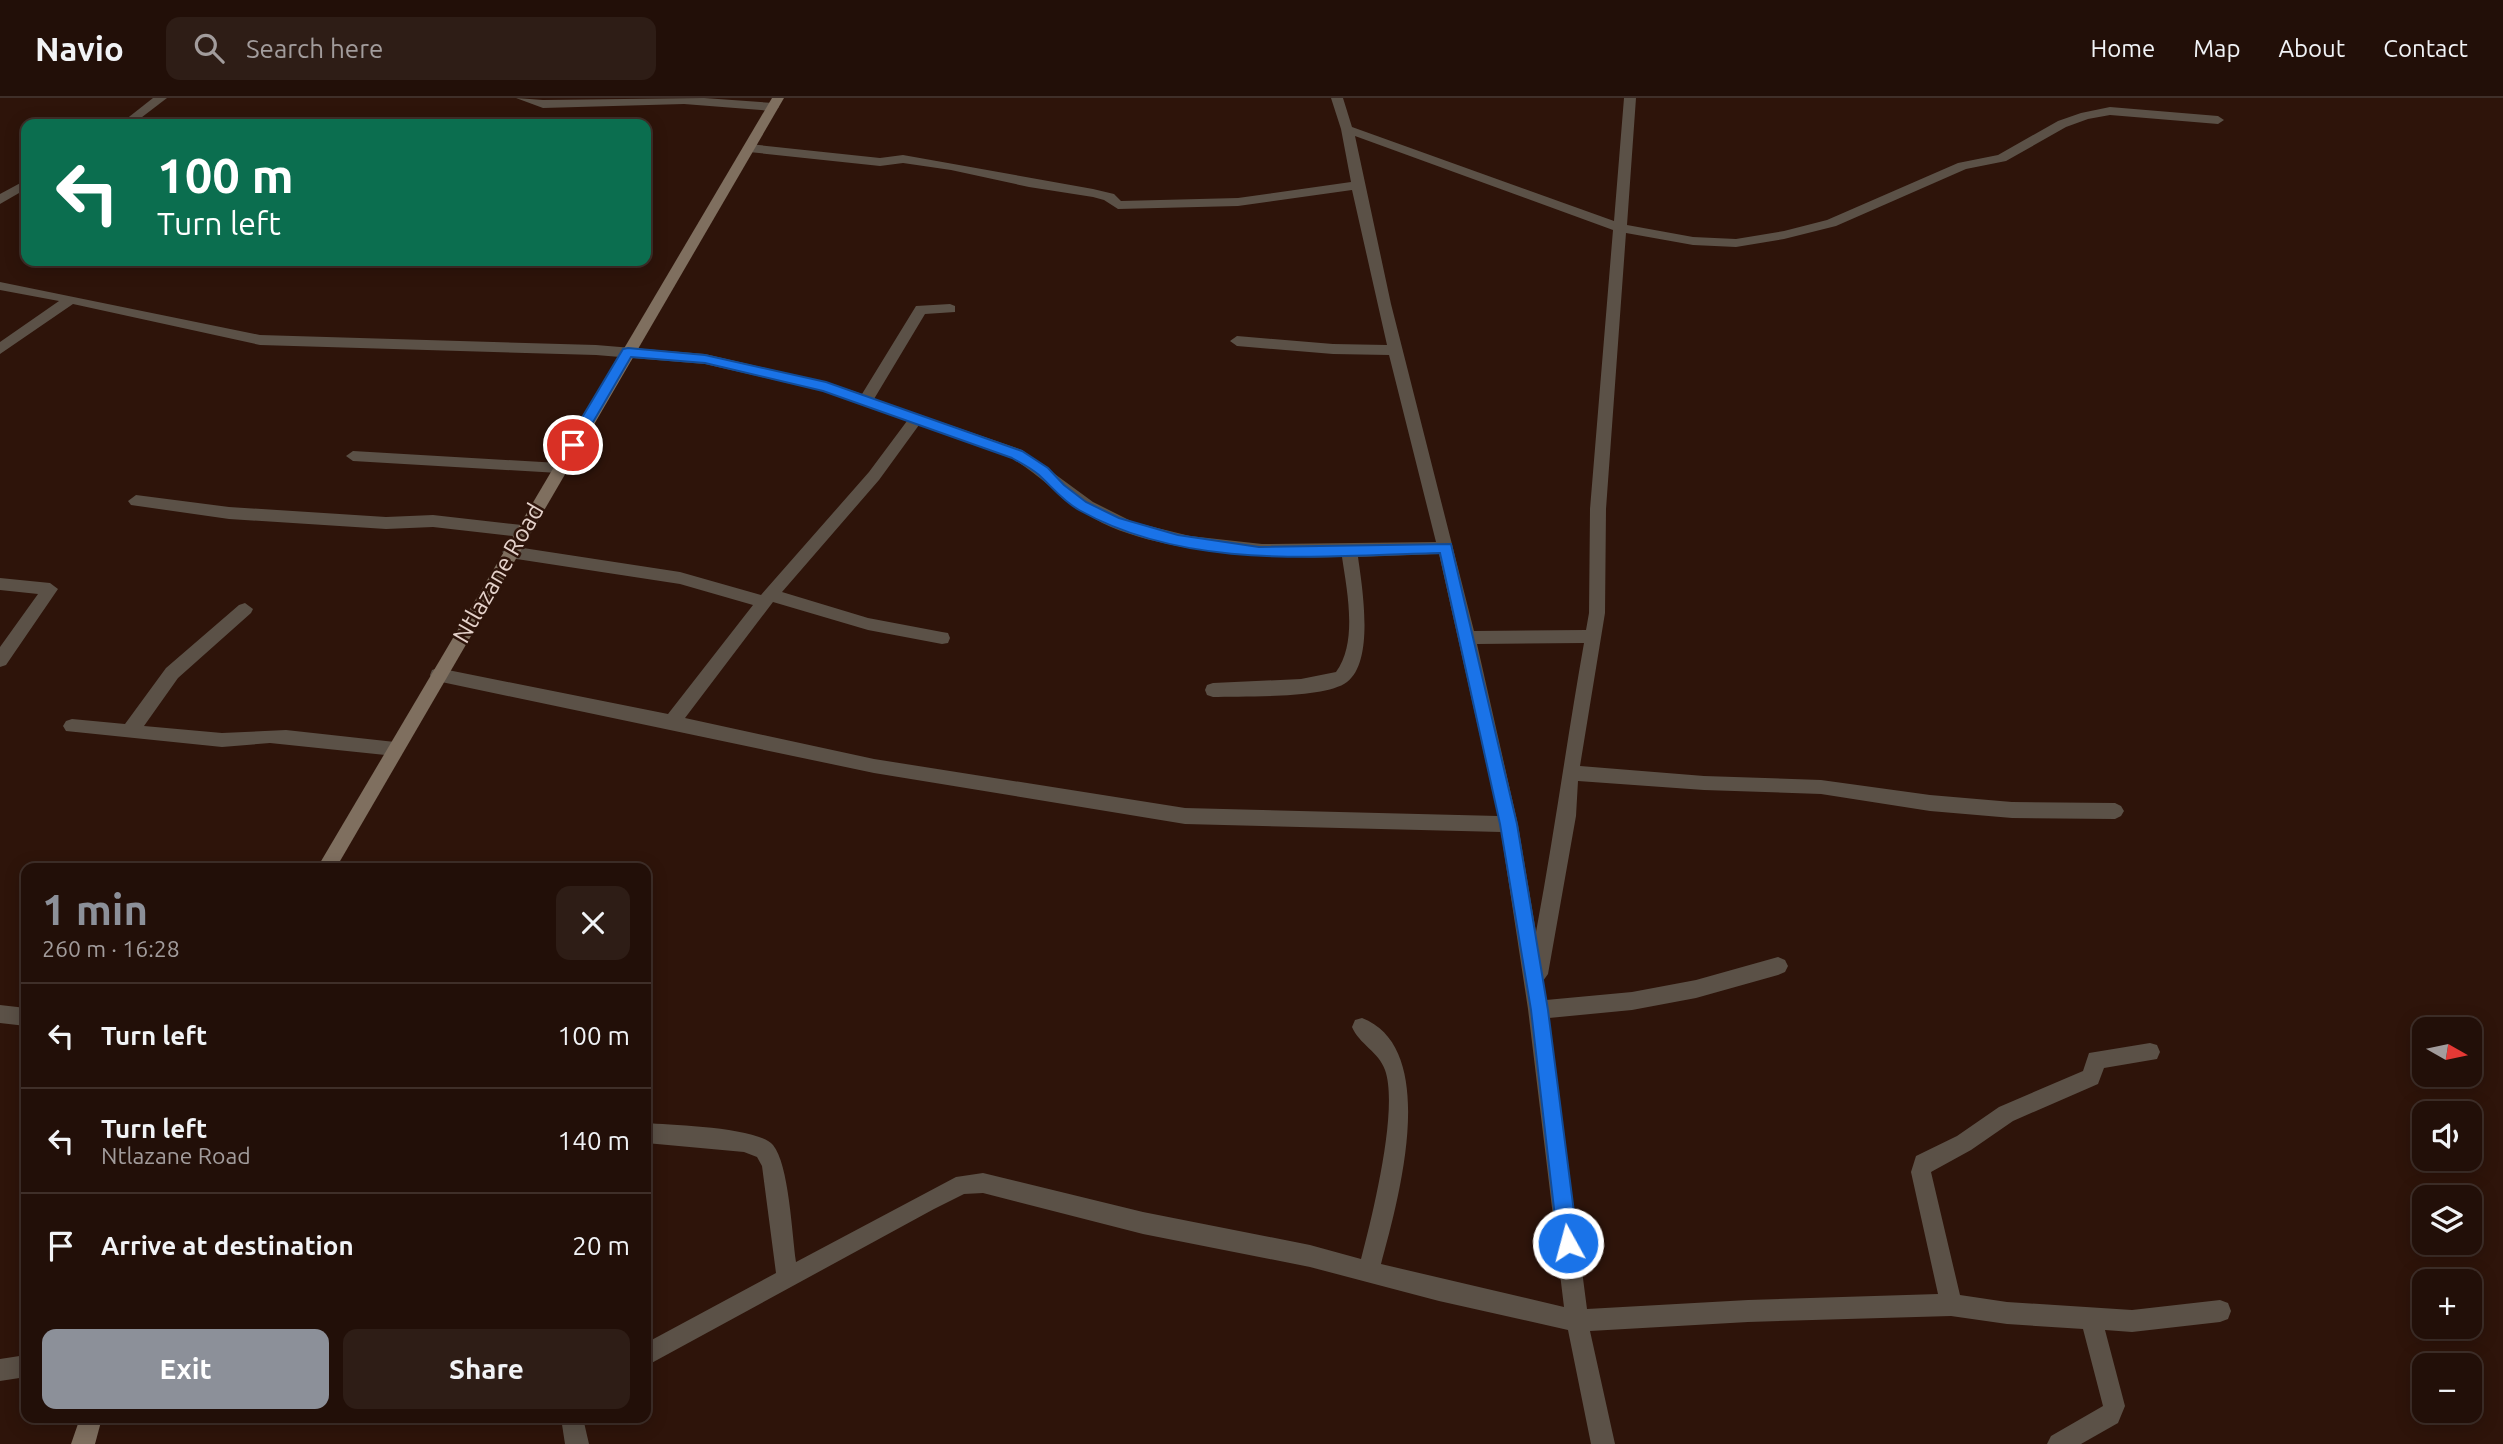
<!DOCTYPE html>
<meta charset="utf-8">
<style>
body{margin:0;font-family:Ubuntu,sans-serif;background:#2e1d16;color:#f1f3f6;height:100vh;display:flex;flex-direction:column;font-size:26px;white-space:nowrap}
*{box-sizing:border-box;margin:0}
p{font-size:23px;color:#a29c9c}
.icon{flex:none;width:38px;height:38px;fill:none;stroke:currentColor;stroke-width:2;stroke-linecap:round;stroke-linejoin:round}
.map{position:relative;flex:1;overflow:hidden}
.side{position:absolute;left:21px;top:765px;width:630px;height:560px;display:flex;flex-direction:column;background:#220f08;border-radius:14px;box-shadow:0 4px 18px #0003,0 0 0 2px #3f2f29}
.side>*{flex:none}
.hud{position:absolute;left:21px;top:21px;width:630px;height:147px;border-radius:14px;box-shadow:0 4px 18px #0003,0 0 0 2px #3f2f29;background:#0b6e4f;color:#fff;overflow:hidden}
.needle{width:46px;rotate:99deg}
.buttons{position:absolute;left:2412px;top:919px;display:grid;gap:14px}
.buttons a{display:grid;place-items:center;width:70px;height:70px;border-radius:14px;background:#220f08;box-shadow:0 4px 18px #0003,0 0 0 2px #3f2f29;font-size:35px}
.pin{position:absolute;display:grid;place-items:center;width:60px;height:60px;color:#fff;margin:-30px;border:4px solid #fff;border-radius:50%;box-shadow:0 2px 7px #0007}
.me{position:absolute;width:77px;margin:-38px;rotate:353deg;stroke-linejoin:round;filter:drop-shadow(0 0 5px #0008)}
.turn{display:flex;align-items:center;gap:24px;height:147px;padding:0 21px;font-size:32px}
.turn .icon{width:91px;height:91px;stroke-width:2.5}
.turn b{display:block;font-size:49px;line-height:60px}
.round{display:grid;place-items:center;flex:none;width:74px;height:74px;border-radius:14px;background:#2e1d16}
.headline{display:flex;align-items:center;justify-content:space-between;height:119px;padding:0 21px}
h1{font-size:42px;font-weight:700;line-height:52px;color:#8c9099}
.action{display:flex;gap:14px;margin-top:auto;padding:14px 21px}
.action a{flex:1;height:80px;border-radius:14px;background:#8c9099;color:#fff;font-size:28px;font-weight:700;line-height:80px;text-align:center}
.action a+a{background:#2e1d16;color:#f1f3f6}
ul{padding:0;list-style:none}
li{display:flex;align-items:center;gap:21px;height:105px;padding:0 21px;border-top:2px solid #3f2f29}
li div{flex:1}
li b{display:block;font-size:26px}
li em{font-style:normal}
header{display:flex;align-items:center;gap:42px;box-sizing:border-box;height:98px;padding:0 35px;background:#220f08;border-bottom:2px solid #3f2f29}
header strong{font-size:33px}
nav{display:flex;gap:38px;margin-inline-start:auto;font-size:24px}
.search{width:490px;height:63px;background:#2e1d16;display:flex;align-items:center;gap:18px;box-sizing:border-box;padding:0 24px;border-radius:14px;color:#a29c9c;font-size:26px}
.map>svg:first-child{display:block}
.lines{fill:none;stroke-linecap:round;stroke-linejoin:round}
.street{fill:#5b5147;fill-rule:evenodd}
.secondary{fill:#7f6f5f;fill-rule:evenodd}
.route{fill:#1a73e8;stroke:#114b97;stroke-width:2}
.labels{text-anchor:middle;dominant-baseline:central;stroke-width:5;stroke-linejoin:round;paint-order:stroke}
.street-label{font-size:24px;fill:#e5d2cb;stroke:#2e140a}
</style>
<header>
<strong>Navio</strong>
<div class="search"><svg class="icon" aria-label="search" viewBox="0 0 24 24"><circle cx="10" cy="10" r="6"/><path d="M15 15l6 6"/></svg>Search here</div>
<nav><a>Home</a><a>Map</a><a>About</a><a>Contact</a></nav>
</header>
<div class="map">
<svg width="2503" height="1346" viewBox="0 0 2503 1346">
<rect width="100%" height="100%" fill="#2e140a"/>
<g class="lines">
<g class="street">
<polygon points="153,0 167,0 133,26 120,26"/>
<polygon points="516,0 543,2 704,0 773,5 779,9 773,13 684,6 543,10"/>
<path d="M1331,0h12l9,29 262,94 10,-123h12l-9,127 66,12 43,2 48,-8 43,-11 131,-57 40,-8 60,-34 23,-8 29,-6 108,9 6,4 -6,4 -108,-9 -22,4 -22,8 -60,34 -40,8 -130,57 -52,13 -48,8 -43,-2 -67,-12 -20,276 -1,104 -25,153 124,10 117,4 109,15 82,7 103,1 6,3 3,5 -3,5 -6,3 -103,-1 -82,-7 -109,-17 -117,-4 -126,-9 -2,35 -28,158 -5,7 3,19 86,-8 64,-12 82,-23 7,3 3,6 -3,6 -7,3 -82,23 -64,12 -83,8 38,291 161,-9 190,-6 -27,-122 5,-16 41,-20 42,-29 84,-36 6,-18 61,-10 7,2 3,7 -3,7 -53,9 -6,16 -85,37 -42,29 -40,22 29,123 47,7 125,8 88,-10 8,3 3,8 -3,8 -8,3 -88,10 -27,-2 20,76 -7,17 -37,21h-34l4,-8 52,-30 -20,-77 -76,-5 -56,-8 -203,6 -158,9 25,113h-24l-23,-114 -129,-29 -129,-34 -167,-33 -160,-41 -19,1 -30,15 -288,157v-23l130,-70 -14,-107 -5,-9 -13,-5 -98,-9v-20c25,2 112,4 127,22 16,19 19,90 23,117l160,-85 27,-4 160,39 167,33 51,14c11,-42 38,-150 24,-189 -6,-18 -26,-26 -33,-43l3,-7 7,-2c80,31 35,186 19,246l183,43 -36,-298 -27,-177 -316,-8 -311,-51 -442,-93 -2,-5 2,-5 6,-2 230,46 85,-109 -73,-21 -170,-26 -8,-6 8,-6 170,26 81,23 108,-123 38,-51 -84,-30 -118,-27 -109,-9 -336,-10 -187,-41 -73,50v-12l59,-41 -59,-11v-8l260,53 336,10 109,9 121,28 36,12 54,-88 34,-2 5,2v6l-30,2 -51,85 148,51 71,52 40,20 57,14 72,8 174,-2 -47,-187 -56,-1 -96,-8 -7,-5 7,-5 96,8 54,1 -35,-155 -114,16 -120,3 -14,-9 -11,-3 -64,-10 -78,-17 -48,-7 -23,3 -131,-14 -6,-4 6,-4 131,14 23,-3 190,34 21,5 7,7 117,-3 113,-16 -10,-53zM1355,38l258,94 -23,279 -1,104 -3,17 -112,1 -83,-327zM919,327c27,10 73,20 96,35 33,21 59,51 96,67 65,27 161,32 231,30 5,34 16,85 -6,115l-35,7 -88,4 -6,2 -2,5 2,5 6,2c29,-1 112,2 134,-15 28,-21 15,-96 11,-125l81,-3 59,262 -313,-8 -311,-49 -189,-41 88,-116 95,28 74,14 6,-1 2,-5 -2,-5 -6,-1 -74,-14 -86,-26 97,-112zM1584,545c-17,96 -30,193 -48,289l-18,-107 -41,-181z"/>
<polygon points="26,82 26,91 0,106 0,96"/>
<polygon points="353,353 559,365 567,370 559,375 353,363 346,358"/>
<polygon points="136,397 229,409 386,419 433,417 522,427 530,433 522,439 433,429 386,431 229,421 131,407 128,403"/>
<polygon points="0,480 50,485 58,491 6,567 0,569 0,549 38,496 0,492"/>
<polygon points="245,505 253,511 251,515 178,580 144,628 222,635 286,632 395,644 401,646 404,651 401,656 395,658 270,645 222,649 66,633 63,628 66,623 72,621 125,626 166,570 239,507"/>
<polygon points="0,907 26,910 26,928 0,925"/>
<polygon points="26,1257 26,1279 0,1283 0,1261"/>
<polygon points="561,1320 583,1320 589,1346 565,1346"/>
</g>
<g class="secondary">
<polygon points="772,0 784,0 336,770 317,770"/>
<polygon points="80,1320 102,1320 95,1346 71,1346"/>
</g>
</g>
<path class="route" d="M628,250l77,7 121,27 196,69 26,17 16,17 22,17 33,16 59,17 81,12 192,-3 66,280 31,186 30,233 -3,7 -7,3 -7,-3 -3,-7 -27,-233 -31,-186 -60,-271c-119,3 -252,18 -361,-43 -16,-9 -27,-23 -40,-35 -8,-7 -18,-12 -27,-17l-189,-67 -118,-28 -74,-6 -53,91h-10v-7l55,-92z"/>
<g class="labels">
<g class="street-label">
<text transform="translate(498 475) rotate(-60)">Ntlazane Road</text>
</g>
</g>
</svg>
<div class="buttons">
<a><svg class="needle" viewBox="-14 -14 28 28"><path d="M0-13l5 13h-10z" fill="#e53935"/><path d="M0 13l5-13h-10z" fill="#a29c9c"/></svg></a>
<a><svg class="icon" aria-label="sound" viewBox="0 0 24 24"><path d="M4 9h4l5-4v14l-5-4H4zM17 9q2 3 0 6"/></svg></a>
<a><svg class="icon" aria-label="layers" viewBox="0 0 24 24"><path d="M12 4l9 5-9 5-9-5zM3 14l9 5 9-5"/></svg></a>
<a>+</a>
<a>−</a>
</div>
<div class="pin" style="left:573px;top:347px;background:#d93025"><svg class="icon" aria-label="arrive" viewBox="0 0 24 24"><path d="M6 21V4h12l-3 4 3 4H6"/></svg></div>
<svg class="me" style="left:1568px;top:1145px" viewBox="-20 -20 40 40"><circle r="17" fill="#1a73e8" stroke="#fff" stroke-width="3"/><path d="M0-11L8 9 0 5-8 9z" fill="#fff"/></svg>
<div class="hud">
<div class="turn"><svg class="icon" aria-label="left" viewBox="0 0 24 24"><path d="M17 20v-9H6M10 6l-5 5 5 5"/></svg><div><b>100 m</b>Turn left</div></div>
</div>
<section class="side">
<div class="headline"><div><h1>1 min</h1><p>260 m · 16:28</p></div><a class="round"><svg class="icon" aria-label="close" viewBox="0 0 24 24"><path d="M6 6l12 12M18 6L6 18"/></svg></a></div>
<ul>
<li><svg class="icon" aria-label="left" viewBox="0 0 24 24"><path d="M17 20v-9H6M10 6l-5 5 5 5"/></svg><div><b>Turn left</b></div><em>100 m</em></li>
<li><svg class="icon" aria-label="left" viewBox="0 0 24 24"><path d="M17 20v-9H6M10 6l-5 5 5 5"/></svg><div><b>Turn left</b><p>Ntlazane Road</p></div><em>140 m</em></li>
<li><svg class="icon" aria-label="arrive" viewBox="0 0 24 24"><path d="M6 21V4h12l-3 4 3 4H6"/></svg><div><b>Arrive at destination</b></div><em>20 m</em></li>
</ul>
<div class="action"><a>Exit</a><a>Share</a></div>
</section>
</div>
